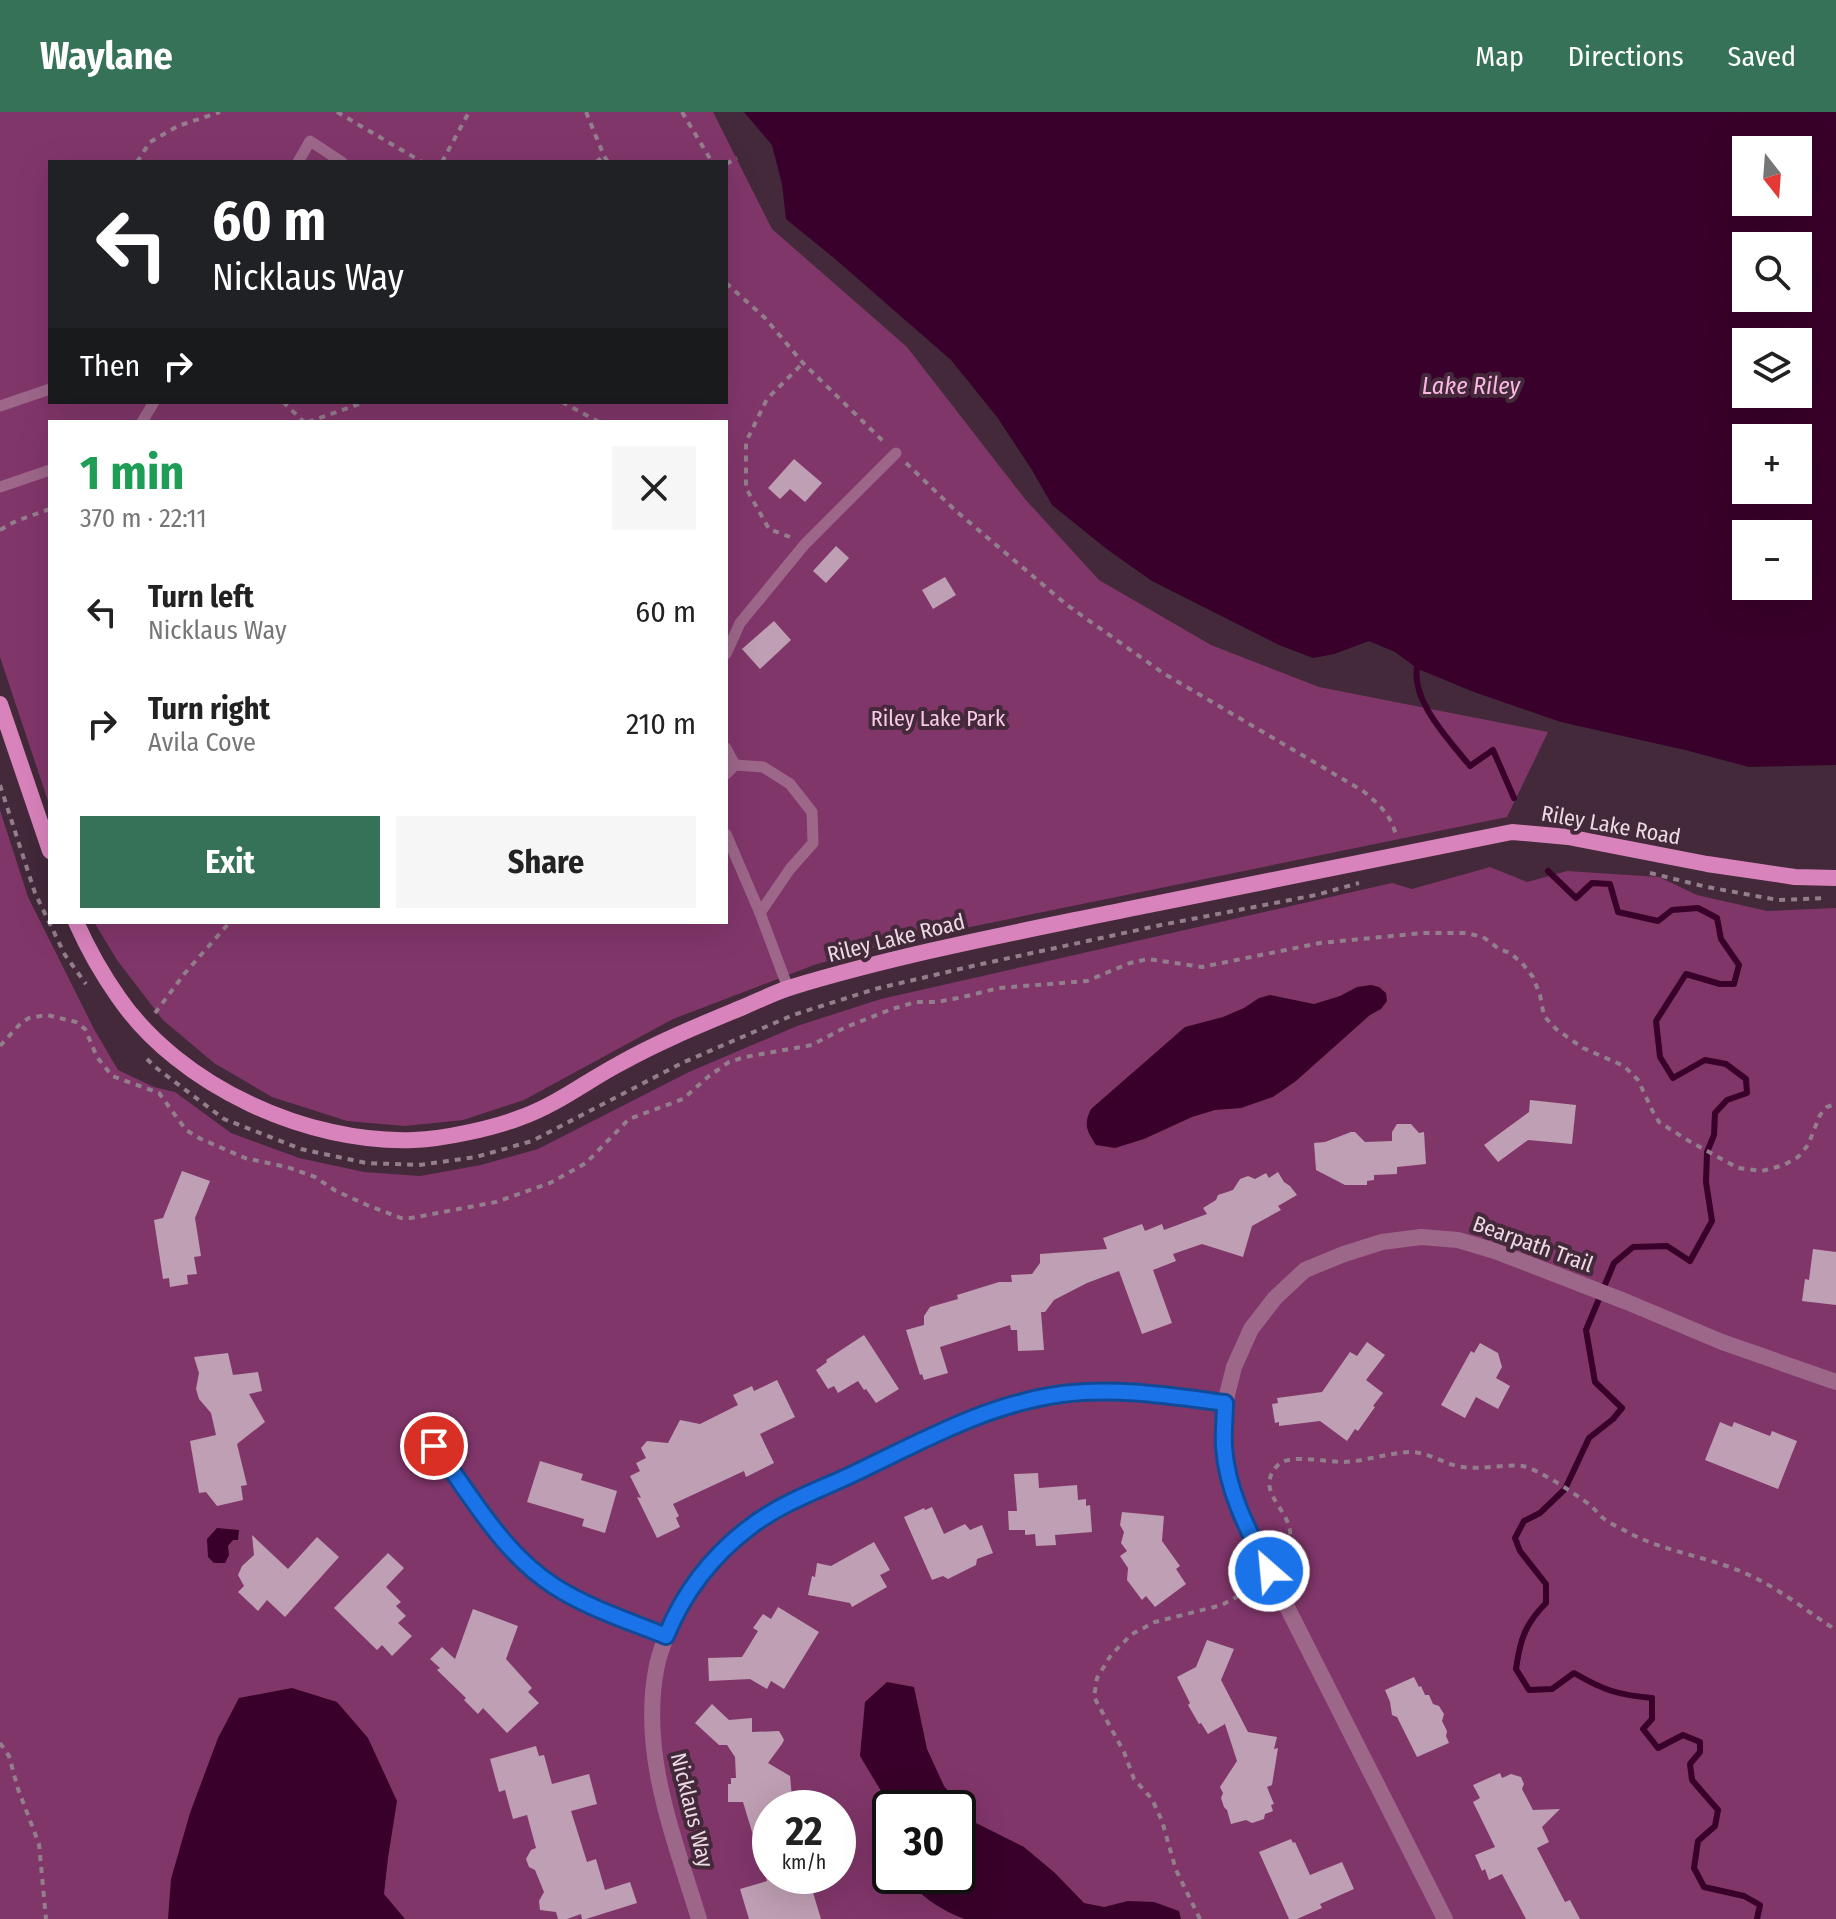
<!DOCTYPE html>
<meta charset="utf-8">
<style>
body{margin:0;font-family:"Fira Sans Condensed",sans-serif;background:#f6f6f6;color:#222;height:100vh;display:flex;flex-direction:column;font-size:30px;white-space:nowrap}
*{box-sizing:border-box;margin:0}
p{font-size:26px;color:#767676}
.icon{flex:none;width:44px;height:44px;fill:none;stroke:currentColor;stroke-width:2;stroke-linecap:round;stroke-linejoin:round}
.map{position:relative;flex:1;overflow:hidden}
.side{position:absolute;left:48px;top:308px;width:680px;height:504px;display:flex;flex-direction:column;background:#fff;border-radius:0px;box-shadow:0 8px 32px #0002}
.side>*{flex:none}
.hud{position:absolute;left:48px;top:48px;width:680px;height:244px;border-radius:0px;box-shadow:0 8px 32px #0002;background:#202124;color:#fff;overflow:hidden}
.needle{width:52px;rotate:163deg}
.fabs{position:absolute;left:1732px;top:24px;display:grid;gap:16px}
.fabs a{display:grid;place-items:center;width:80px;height:80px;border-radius:0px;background:#fff;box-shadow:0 8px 32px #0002;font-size:40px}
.speed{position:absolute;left:752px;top:1678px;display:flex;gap:16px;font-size:40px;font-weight:700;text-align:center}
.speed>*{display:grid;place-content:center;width:104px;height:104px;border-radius:50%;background:#fff;box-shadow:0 8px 32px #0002;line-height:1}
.speed small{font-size:20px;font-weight:400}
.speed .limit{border:4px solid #111;border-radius:12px;background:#fff;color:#111}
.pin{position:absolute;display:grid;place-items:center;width:68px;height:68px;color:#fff;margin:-34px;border:4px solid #fff;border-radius:50%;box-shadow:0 2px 8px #0007}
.me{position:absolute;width:88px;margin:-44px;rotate:333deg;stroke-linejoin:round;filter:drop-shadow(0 0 6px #0008)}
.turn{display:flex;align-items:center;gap:28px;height:168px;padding:0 32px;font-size:36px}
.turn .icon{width:104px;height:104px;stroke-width:2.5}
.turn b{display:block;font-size:56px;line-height:68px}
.then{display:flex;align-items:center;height:76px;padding:0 32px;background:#0003;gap:16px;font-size:30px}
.round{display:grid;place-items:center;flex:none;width:84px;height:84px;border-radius:0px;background:#f6f6f6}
.head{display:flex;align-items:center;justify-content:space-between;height:136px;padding:0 32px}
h1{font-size:48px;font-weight:700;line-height:60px;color:#1e9e55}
.button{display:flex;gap:16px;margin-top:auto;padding:16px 32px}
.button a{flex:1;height:92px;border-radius:0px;background:#367258;color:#fff;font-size:32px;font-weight:700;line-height:92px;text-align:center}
.button a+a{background:#f6f6f6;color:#222}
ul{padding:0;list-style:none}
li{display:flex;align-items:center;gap:24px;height:112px;padding:0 32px}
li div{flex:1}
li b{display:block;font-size:30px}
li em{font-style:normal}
header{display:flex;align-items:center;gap:48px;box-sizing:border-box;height:112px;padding:0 40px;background:#367258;color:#fff}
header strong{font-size:38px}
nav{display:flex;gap:44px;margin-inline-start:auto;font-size:28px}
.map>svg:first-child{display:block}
.green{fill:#81366a;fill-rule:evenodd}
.water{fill:#38002a;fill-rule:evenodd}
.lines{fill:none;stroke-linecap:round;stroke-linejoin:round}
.stream{stroke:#38002a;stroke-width:6}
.building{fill:#bf9fb3}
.path{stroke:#937e8b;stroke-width:4;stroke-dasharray:6 6;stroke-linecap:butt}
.lane{stroke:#9d678a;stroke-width:11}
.street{stroke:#9d678a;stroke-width:16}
.secondary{stroke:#d983bc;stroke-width:16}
.route-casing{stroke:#114b97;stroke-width:20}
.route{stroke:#1a73e8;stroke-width:14}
.labels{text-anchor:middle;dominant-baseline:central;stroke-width:8;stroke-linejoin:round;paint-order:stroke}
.park-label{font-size:22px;fill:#f7c9e6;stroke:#43293a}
.street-label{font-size:22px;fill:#ecdbe5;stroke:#43293a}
.water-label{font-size:24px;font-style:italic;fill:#fbb7e2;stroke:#43293a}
</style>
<header>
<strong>Waylane</strong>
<nav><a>Map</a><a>Directions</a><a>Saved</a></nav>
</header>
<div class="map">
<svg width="1836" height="1807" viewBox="0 0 1836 1807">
<rect width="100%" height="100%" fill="#43293a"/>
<g class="green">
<path d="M0,0h713l59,117 135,118 118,152 74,81 112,65 108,42 229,45 -41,85 -620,127 -73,21 -141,54 -149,81 -61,20 -58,6 -58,-5 -75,-24 -58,-34 -51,-43 -46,-60 -23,-38h632v-500h-676v385l-50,-150zM50,50h676v240h-676z"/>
<path d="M0,698l28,87 66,132 24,41 36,17 21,5 56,41 68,25 65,14 56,4 61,-11 57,-16 151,-77 108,-46 84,-27 511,-116 20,6 78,-22 37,15 40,-11 92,6 38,18 70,16 69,-3v1011h-1836zM770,1696h68v68h-68zM890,1696h68v68h-68z"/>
</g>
<g class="water">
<path d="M744,0h1092v653l-87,2 -64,-17 -124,-28 -87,-30 -56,-23 -23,-17 -26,-11 -35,13 -21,4 -34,-13 -127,-64 -44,-31 -56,-45 -20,-35 -35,-53 -46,-57 -117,-102 -48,-39 -4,-35 -10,-39zM1798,38v52h-52v-52zM1798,134v52h-52v-52zM1746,230h52v52h-52zM1798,326v52h-52v-52zM1798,422v52h-52v-52z"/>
<path d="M1371,873l8,2 7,6 1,8 -6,8 -11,6 -74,66 -23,16 -32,11 -26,2 -23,7 -48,22 -29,9 -19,-3c-9,-14 -13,-20 -5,-36l94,-82 38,-10 21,-9 15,-10 11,-3 44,9 26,-8 17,-9z"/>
<polygon points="217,1416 239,1418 238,1428 233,1428 228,1434 229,1443 225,1451 214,1451 208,1445 207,1427"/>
<path d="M887,1570l27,5 13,62 17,37 28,35 52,26 31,26 29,30 20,4 24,-6 26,1 25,9 2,8h-217c-24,-10 -43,-21 -57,-43h51v-68h-68v39l-9,-25v-31l-21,-35 5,-54z"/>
<polygon points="292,1576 337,1590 368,1626 397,1689 388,1746 384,1782 405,1807 168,1807 171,1767 190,1701 218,1626 239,1586"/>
</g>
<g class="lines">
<g class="stream">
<path d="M1418,552c-10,34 32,77 52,102l23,-16 21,48"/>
<path d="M1548,759l28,27 16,-15 18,1 8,28 40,9 14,-11 26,-2 19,10 4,21 18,26 -5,19h-14l-34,-10 -30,47 4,36 13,21 32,-18 21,4 20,15 1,14 -20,7 -12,13 -1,22 -7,17 -1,30 6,39 -22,40 -23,-15 -34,1 -19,16 -28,67 9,52 27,26 -9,11 -24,19 -24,51 -25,24 -16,8 -9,17 5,13 26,33v19c-21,21 -26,37 -30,66l13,21 23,-1 22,-16c29,17 44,22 78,25v21l-9,10 15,19 25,-13 17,7v10l-10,12 2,16 26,30 -3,16 -17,15 -4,27 10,19 40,9 16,9 -3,14"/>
</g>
</g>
<g class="building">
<polygon points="794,347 822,371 805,390 790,377 780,387 768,376"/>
<polygon points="836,434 849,446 826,471 813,459"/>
<polygon points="945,465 956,483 933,497 922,478"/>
<polygon points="774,509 791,528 760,557 742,537"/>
<polygon points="1530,988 1576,993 1572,1032 1528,1028 1498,1050 1484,1033 1529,1000"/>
<polygon points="1397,1012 1411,1012 1419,1021 1424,1020 1426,1052 1397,1055 1397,1062 1374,1063 1374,1068 1367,1069 1367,1073 1345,1073 1316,1058 1314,1031 1325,1030 1351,1020 1355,1020 1365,1030 1392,1029 1392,1020"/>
<polygon points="182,1059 210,1069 195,1106 201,1144 194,1145 197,1162 187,1163 188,1172 170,1175 169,1166 163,1167 154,1108 163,1106"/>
<polygon points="1278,1060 1284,1070 1290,1074 1297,1083 1278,1094 1281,1098 1252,1114 1243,1145 1202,1132 1173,1142 1176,1149 1153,1158 1172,1211 1142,1222 1119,1159 1087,1171 1054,1188 1045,1200 1041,1200 1044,1238 1018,1239 1017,1218 1011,1218 1010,1213 940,1235 948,1261 924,1268 922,1262 920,1263 906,1218 924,1213 924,1204 930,1195 958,1187 957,1183 999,1170 1012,1170 1011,1163 1032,1162 1040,1151 1040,1142 1107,1137 1103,1126 1142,1112 1145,1119 1162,1112 1164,1118 1207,1102 1203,1096 1216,1088 1218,1083 1233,1078 1240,1067 1248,1064 1255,1067 1266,1061 1269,1066"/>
<polygon points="1813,1137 1836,1140 1836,1193 1802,1189 1805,1167 1809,1168"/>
<polygon points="864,1223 899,1277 876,1291 866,1277 864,1278 858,1269 838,1281 834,1274 828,1277 816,1258 827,1250 826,1248"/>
<polygon points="1367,1230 1385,1243 1366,1268 1383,1281 1373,1294 1375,1295 1358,1319 1355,1317 1347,1329 1320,1309 1279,1314 1279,1310 1275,1311 1272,1292 1278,1291 1277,1286 1322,1280 1350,1240 1357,1244"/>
<polygon points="1480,1231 1498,1241 1502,1255 1496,1266 1510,1274 1498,1297 1476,1285 1465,1306 1441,1293 1471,1239 1474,1241"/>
<polygon points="228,1241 233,1263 258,1260 262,1279 249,1282 265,1310 237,1332 247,1373 241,1374 243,1388 217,1394 206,1380 199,1381 190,1329 216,1323 211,1301 199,1287 196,1277 199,1261 194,1245"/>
<polygon points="777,1268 795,1305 760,1322 774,1351 746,1365 744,1359 673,1392 679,1404 676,1406 680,1415 657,1426 637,1385 641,1386 630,1364 640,1359 636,1351 646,1346 641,1336 647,1329 668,1331 680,1308 700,1312 738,1293 733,1283 752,1274 754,1279"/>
<polygon points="1720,1310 1732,1315 1734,1310 1770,1324 1772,1319 1797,1329 1778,1377 1705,1348"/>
<polygon points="540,1349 583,1362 581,1368 617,1379 605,1421 582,1414 584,1407 527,1390"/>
<polygon points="1038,1361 1039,1376 1077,1373 1078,1388 1086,1387 1086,1394 1090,1393 1092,1420 1055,1423 1056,1433 1036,1434 1035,1422 1025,1423 1025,1418 1009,1418 1008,1399 1017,1399 1014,1362"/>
<polygon points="932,1395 944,1422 965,1412 970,1418 982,1413 993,1441 977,1447 976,1453 948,1467 943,1464 932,1468 904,1405 924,1396 925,1398"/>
<polygon points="1122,1400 1164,1404 1162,1429 1180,1454 1176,1457 1186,1472 1155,1495 1146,1484 1142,1488 1127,1468 1128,1456 1120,1444 1127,1439 1121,1431 1124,1420 1120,1413"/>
<polygon points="252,1423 288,1457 317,1425 339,1445 285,1505 267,1488 258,1499 238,1480 244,1474 238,1463 242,1454 254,1443"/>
<polygon points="874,1430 890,1458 880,1463 887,1475 852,1495 850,1491 808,1483 812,1464 815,1465 817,1451 831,1454"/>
<polygon points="388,1441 404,1456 386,1475 401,1490 396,1494 406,1504 398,1511 412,1524 392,1544 382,1533 377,1538 334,1496"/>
<polygon points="778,1495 819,1520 784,1577 771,1569 767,1577 750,1567 709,1569 708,1546 742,1545 758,1519 753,1516 763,1502 771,1507"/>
<polygon points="473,1497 518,1514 506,1547 532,1576 528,1580 539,1591 507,1621 483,1596 478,1602 464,1588 466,1586 437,1558 440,1556 430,1547 442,1535 455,1547"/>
<polygon points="1207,1528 1234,1537 1221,1568 1248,1620 1277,1625 1274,1637 1278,1636 1272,1673 1267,1675 1274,1692 1271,1693 1273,1699 1265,1702 1264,1707 1252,1711 1246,1708 1231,1712 1227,1698 1224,1695 1221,1686 1223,1681 1220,1675 1237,1649 1225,1612 1208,1622 1201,1611 1199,1612 1188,1593 1190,1591 1177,1565 1196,1555"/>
<polygon points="1414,1565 1419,1575 1421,1574 1425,1583 1429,1583 1433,1592 1439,1594 1444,1602 1442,1609 1447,1619 1446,1624 1449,1631 1417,1645 1397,1605 1392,1603 1390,1590 1385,1578"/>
<polygon points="712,1592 729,1608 752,1606 752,1620 779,1619 782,1624 784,1628 782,1632 768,1651 790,1664 793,1696 770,1696 770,1764 808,1764 821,1807 749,1807 740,1777 767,1769 743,1690 728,1690 728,1672 731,1672 731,1666 736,1666 735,1645 727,1633 719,1633 695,1611"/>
<polygon points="536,1634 539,1644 544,1643 552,1672 589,1662 597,1692 571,1699 587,1750 596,1747 605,1778 630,1770 637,1791 586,1807 582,1807 581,1802 567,1807 558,1807 556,1800 540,1798 539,1789 544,1780 535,1758 529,1755 526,1747 531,1738 536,1736 527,1703 513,1707 505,1678 499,1680 490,1647"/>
<polygon points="1500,1661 1502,1666 1511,1662 1521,1665 1524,1672 1522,1677 1533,1698 1560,1697 1542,1715 1549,1730 1537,1736 1565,1790 1570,1788 1580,1807 1526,1807 1502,1762 1489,1768 1485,1757 1482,1759 1475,1743 1495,1735 1473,1690 1480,1686 1473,1673"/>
<polygon points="1291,1727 1293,1731 1295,1730 1310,1763 1342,1750 1354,1777 1320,1792 1322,1796 1297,1807 1289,1807 1259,1740"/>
</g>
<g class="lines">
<g class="path">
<polyline points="337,0 422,50"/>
<polyline points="586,0 604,44 608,50"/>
<polyline points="682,0 712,50"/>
<polyline points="137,50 150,30 178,14 220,0"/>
<polyline points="442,50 469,0"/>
<polyline points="596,50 604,44"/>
<polyline points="726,52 737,46"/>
<polyline points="726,171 765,206 803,251 885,331"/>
<polyline points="283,290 304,310"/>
<polyline points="562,290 599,310"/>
<polyline points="308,310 365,290"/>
<path d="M906,351l50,48 111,94 96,68 200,118c16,13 29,25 33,45"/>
<polyline points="0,418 16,409 50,397"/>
<polyline points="790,425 769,417 746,376 746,330 767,287 803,251"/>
<polyline points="0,673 35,781 65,843 86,872"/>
<polyline points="1650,761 1707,775 1778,788 1826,786"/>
<polyline points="155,901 185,861 230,810"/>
<polyline points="0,934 21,911 29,906 47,903 76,910 85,917 97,945 112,964 159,981 186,1018 201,1027 245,1046 287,1055 315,1065 336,1079 367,1093 401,1106 411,1106 496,1090 550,1071 586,1051 629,1007 683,987 709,964 729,950 745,945 812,933 846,915 892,897 916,890 937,890 963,885 999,876 1087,869 1130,851 1148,847 1202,855 1320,831 1423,821 1466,821 1483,825 1499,837 1510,841 1522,851 1533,865 1540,883 1544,904 1556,917 1583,936 1624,954 1638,968 1653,1000 1659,1010 1689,1029 1738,1056 1762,1059 1784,1053 1798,1045 1808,1033 1820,1003 1827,995 1836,992"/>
<polyline points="147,947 155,955 224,1007 301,1037 366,1051 419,1053 476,1045 532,1029 682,951 793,903 875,877 977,853 1161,813 1316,783 1359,771"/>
<path d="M1281,1444c33,-39 -36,-59 -2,-92 11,-10 49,-2 65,-2 22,-1 43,-9 66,-10 19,0 33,12 52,15 19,3 40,-3 60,-1 15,2 55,29 68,39 5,4 8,9 13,13 7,6 18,10 26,15 36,19 82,24 120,42 31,14 59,37 87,55"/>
<polyline points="0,1631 9,1644 18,1677 39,1732 46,1807"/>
<polyline points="1200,1807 1176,1758 1162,1709 1152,1687 1134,1667 1124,1640 1094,1585 1097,1566 1111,1543 1132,1522 1155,1510 1222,1493 1258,1473"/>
</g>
<g class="lane">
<polyline points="298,50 310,29 342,50"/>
<polyline points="0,294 50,277"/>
<polyline points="142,310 154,290"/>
<polyline points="0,375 50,358"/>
<polyline points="726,542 740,511 805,432 896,341"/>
<polyline points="726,636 735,653"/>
<polyline points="726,662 735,653 763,655 790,672 812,700 813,731 790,757 760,801"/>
<polyline points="726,722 760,801 788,876"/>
</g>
<g class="street">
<path d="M434,1334c37,48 68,106 120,140 34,22 75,35 112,50"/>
<path d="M699,1807c-25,-82 -60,-167 -42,-254 5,-22 15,-43 25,-62 46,-82 129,-110 209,-147 56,-26 110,-54 171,-62 55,-7 109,1 163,9"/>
<polyline points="1445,1807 1245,1412 1230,1374 1223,1334 1225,1291 1234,1255 1251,1217 1275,1186 1305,1158 1344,1142 1382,1130 1421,1125 1458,1128 1495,1139 1627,1190 1722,1230 1836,1270"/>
</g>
<g class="secondary">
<polyline points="0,592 50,739"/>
<path d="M76,810c12,27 26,52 43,76 61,88 188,146 295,142 30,-1 80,-12 108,-23 34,-12 65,-36 97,-53 39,-22 81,-39 122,-56 17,-7 34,-16 51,-21 109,-33 221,-54 332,-77 129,-26 258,-53 388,-78l56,5 139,27 88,13 41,1"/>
</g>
</g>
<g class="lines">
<defs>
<path id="route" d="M434,1334c37,48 67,106 120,140 34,22 75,35 112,50 18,-44 47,-81 84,-109 31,-24 69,-37 103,-53 67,-32 134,-70 209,-80 55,-7 109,2 163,9 0,14 -2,30 -1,44 3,45 25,85 45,124"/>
</defs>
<use href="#route" class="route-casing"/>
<use href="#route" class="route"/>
</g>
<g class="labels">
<g class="park-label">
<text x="938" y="606">Riley Lake Park</text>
</g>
<g class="street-label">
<text transform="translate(1611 713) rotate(10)">Riley Lake Road</text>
<text transform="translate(896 826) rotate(-14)">Riley Lake Road</text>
<text transform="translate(1533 1132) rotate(20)">Bearpath Trail</text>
<text transform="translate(692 1698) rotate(76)">Nicklaus Way</text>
</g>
<g class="water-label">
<text x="1471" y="274">Lake Riley</text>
</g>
</g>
</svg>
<div class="fabs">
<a><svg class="needle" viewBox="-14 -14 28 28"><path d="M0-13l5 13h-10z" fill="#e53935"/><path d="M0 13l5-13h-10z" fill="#767676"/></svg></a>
<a><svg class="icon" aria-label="search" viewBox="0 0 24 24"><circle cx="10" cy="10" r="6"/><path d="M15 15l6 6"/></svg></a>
<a><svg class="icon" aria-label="layers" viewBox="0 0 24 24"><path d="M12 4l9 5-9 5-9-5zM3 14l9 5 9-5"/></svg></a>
<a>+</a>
<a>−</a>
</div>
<div class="speed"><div>22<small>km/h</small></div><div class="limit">30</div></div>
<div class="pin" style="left:434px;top:1334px;background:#d93025"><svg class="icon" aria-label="arrive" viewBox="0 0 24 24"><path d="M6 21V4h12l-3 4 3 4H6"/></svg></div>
<svg class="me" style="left:1269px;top:1459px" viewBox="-20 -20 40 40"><circle r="17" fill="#1a73e8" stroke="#fff" stroke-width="3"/><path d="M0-11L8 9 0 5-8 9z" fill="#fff"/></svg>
<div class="hud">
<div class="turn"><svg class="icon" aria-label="left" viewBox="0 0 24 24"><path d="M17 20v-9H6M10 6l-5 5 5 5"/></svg><div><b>60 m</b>Nicklaus Way</div></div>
<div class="then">Then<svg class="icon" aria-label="right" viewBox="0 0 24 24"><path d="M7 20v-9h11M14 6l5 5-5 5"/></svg></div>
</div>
<section class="side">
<div class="head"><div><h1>1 min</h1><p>370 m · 22:11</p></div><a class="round"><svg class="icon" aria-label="close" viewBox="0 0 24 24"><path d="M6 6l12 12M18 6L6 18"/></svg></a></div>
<ul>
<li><svg class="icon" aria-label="left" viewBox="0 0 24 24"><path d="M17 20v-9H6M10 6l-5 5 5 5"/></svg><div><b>Turn left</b><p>Nicklaus Way</p></div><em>60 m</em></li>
<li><svg class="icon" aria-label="right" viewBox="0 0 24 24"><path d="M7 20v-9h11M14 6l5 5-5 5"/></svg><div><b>Turn right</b><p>Avila Cove</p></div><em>210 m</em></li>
</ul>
<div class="button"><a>Exit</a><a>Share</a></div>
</section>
</div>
